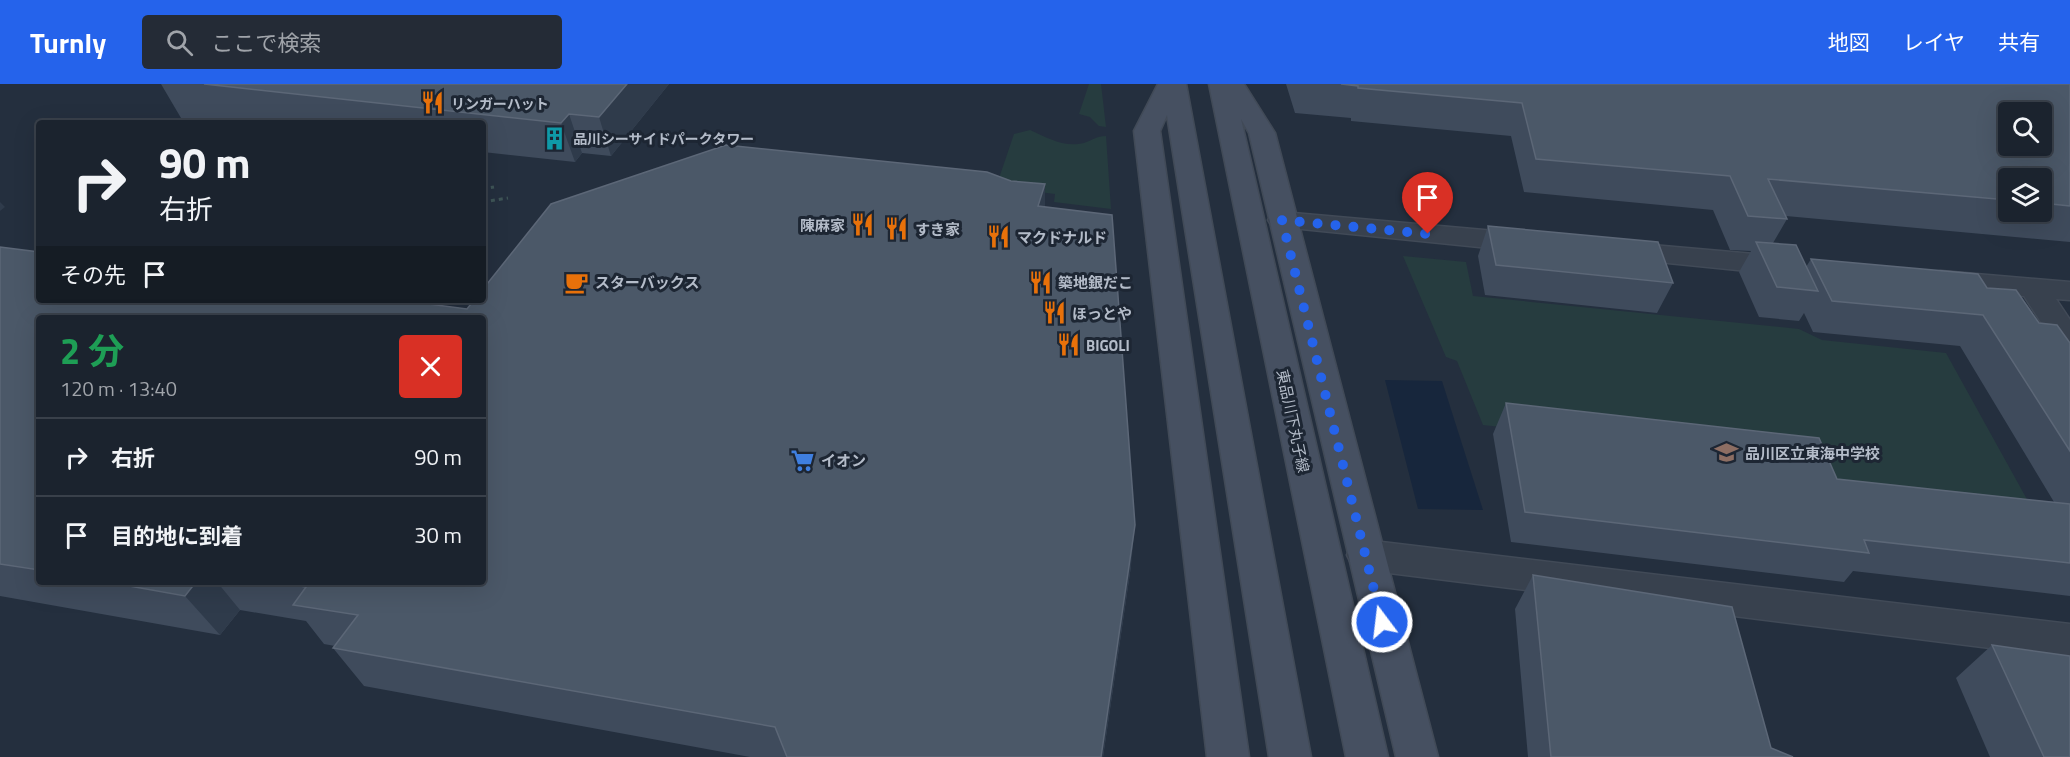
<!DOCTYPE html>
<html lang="ja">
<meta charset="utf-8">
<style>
body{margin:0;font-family:"Titillium Web","Noto Sans JP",sans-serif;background:#242b36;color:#f1f3f6;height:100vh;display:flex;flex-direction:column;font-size:22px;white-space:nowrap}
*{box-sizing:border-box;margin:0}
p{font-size:20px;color:#a0a4aa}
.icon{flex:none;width:33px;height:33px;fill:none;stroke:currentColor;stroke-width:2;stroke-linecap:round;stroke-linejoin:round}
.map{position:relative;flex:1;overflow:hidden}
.panel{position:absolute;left:36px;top:231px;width:450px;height:270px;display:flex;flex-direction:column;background:#1b232e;border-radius:6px;box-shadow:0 6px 24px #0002,0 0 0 2px #39404a}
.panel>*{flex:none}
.guide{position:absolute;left:36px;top:36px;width:450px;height:183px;border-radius:6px;box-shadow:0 6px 24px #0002,0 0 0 2px #39404a;background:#1b232e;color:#f1f3f6;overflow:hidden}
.controls{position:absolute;left:1998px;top:18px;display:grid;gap:12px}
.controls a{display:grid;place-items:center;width:54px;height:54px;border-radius:6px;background:#1b232e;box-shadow:0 6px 24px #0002,0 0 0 2px #39404a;font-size:30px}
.pin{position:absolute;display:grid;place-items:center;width:51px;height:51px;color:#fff;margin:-62px -26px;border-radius:50% 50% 50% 0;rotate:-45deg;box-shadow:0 0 6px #0007}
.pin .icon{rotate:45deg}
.me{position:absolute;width:66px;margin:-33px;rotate:345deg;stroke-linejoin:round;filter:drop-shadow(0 0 4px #0008)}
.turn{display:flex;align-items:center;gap:21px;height:126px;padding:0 24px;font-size:27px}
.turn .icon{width:78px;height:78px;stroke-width:2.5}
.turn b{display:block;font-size:42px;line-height:51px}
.then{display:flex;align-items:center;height:57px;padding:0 24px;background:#0003;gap:12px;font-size:22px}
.round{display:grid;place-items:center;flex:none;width:63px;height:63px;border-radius:6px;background:#242b36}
.head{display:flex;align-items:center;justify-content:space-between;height:102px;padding:0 24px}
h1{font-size:36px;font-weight:700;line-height:45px;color:#1e9e55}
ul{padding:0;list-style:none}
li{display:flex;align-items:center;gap:18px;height:78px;padding:0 24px;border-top:2px solid #39404a}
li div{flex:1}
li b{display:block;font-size:22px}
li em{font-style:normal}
header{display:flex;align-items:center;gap:36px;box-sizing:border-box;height:84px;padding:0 30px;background:#2563eb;color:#fff}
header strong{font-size:28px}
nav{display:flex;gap:33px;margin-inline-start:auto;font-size:21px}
.search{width:420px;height:54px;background:#242b36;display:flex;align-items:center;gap:15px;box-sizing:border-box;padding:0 21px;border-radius:6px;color:#a0a4aa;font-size:22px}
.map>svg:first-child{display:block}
.green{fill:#263c3f}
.water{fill:#17263c}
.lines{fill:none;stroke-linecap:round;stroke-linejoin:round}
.street-casing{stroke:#414a57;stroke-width:3}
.secondary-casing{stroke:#414a57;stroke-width:3}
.path{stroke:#3f5557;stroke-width:3;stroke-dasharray:4 4;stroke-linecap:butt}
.street{fill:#38414e;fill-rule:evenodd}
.secondary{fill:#465061;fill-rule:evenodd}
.wall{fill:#3f4b5c;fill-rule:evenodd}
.shaded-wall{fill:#2f3b4b}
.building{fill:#4b5868;stroke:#5c6777;stroke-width:1.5;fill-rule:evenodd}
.route{stroke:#2563eb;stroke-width:10;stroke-dasharray:0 18}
.labels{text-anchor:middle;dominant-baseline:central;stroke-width:6;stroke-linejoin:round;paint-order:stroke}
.far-poi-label{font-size:14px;font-weight:bold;fill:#b4bcc9;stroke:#1d2633;text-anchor:start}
.poi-label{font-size:15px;font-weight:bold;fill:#b4bcc9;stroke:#1d2633;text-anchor:start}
.street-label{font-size:15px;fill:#b4bcc9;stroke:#1d2633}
</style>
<header>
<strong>Turnly</strong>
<div class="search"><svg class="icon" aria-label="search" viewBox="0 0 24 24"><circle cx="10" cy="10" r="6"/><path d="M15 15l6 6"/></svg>ここで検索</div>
<nav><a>地図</a><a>レイヤ</a><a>共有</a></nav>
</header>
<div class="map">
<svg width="2070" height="673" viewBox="0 0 2070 673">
<rect width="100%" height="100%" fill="#242f3e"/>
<g class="green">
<polygon points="1089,0 1101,0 1106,43 1099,42 1090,33 1079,30"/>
<path d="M1030,46c18,8 34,18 54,13 9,-3 12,-7 22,-7l5,73 -57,-7 1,-8 -59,-7 18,-53z"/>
<polygon points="1403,172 1466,178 1473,212 1799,245 1822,256 1946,269 2039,437 1867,420 1797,375 1483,341 1457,277 1446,273"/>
</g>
<polygon class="water" points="1385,296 1442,297 1483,426 1418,425"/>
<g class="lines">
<defs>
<g id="street">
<polygon points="1282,128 1528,150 1538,153 1542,159 1538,165 1528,168 1272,142 1268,136 1272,130"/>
<polygon points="1618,158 1788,173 1798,176 1802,182 1798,188 1788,191 1608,173 1604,167 1608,161"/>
<polygon points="1941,187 2070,198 2070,216 2056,215 2070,236 2070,269 2059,266 2024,212 1931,203 1926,196 1931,189"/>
<polygon points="1365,456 2070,540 2070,574 1365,486 1352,481 1347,471 1352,461"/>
</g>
<g id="secondary">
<polygon points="1158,0 1186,0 1311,673 1269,673 1167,31 1160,47 1249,673 1207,673 1134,47"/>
<polygon points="1209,0 1244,0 1275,49 1438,673 1396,673 1249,49 1241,35 1388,673 1346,673"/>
</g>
</defs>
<use href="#street" class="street-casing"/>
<use href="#secondary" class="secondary-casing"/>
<g class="path">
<polyline points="483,105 494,103"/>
<polyline points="483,118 508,114"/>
</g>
<use href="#street" class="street"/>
<use href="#secondary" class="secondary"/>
</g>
<g class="wall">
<polygon points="161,0 669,0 611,72 582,69 575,78 483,68 483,39 228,39 181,34"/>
<path d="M1286,0h784v158l-284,-26 1,3 -14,24 33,24 5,-8 176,29 83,55v253l-217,-25 -9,11 -333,-40 -18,-108 13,-31 331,76 217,23 -94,-156 -147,-14 -9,-19 -5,8 -40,-4 -20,-45 12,-21 -21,-1 -17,-40 -189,-18 -13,-56 -160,-15v-3l-56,-5zM2008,94h34v34h-34z"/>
<path d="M1011,97l34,3v23l86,359 -28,191h-353l-386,-71 -31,-38 2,-2 -11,-2 -18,-23 -66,-11 -20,25 -220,-39v-349l467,62zM39,234l444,264h-444z"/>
<polygon points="1488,142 1673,199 1657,229 1485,211 1478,172"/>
<polygon points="1533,491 1771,664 1793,673 1528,673 1515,525"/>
<polygon points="1992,561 2070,673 1990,673 1956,594"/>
</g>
<g class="shaded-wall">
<polygon points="627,0 669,0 611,72 599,33"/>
<polygon points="569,30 582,69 575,78 561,39"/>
<polygon points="1045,100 1045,140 1038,122"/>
<polygon points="0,118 5,123 0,127"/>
<polygon points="1135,441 1131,482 1103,673 1101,673"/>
<polygon points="196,498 217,498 240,526 220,551 185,512"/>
</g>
<g class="building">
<polygon points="204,0 627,0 599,33 569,30 561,39"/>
<path d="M1341,0h729v122l-28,-3v-25h-34v22l-240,-21 19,40 -39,-3 -18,-40 -194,-17 -14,-56 -164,-15v-2zM2008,28h34v34h-34z"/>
<polygon points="726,61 987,88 1011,97 1045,100 1038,122 1112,131 1135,441 1101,673 787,673 775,643 333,564 358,531 293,521 306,503 276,498 483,498 483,234 39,234 39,486 0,480 0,163 39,168 39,216 398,216 467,225 474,216 483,216 483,205 551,120"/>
<polygon points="1488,142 1658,158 1673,199 1496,181"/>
<polygon points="1756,158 1796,161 1818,207 1777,203"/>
<polygon points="1811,175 1978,190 1987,204 2016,206 2039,239 2057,241 2070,259 2070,367 1983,231 1832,217"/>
<polygon points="1506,319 1819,354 1837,395 2070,420 2070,479 1864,456 1869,469 1525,428"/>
<polygon points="1533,491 1732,523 1771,664 1793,673 1551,673"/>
<polygon points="107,498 196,498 185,512"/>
<polygon points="1992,561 2070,572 2070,673 2044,673"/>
</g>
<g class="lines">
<polyline class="route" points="1382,538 1282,136 1428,150"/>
</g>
<defs>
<symbol id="restaurant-bare" viewBox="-9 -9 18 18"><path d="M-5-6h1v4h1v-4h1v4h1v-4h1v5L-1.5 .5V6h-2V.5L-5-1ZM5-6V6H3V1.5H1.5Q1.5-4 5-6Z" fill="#e8710a" stroke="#1d2633" stroke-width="2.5" paint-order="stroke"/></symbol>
<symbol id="building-bare" viewBox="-9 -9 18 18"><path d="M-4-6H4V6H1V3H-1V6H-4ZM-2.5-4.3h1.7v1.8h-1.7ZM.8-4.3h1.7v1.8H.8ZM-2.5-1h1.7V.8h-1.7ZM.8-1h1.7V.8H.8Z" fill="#0f9aa8" stroke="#1d2633" stroke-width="2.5" paint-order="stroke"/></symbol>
<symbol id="cafe-bare" viewBox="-9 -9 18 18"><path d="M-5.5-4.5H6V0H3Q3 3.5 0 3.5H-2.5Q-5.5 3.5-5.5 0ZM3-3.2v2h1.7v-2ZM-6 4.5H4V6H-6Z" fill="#e8710a" stroke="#1d2633" stroke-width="2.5" paint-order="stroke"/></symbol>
<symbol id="school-bare" viewBox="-9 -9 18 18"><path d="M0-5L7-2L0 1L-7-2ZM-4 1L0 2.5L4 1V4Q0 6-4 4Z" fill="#8d6e63" stroke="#1d2633" stroke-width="2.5" paint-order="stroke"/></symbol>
<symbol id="supermarket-bare" viewBox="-9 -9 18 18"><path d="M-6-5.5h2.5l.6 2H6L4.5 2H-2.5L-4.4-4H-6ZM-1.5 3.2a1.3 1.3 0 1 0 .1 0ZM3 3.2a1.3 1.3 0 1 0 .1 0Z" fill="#3f7fe0" stroke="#1d2633" stroke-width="2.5" paint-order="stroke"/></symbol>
</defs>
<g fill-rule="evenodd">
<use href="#restaurant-bare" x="416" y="2" width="33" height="33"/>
<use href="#building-bare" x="538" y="38" width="33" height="33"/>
<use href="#restaurant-bare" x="846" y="124" width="33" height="33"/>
<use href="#restaurant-bare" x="880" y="128" width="33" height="33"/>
<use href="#restaurant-bare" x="982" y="136" width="33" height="33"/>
<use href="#cafe-bare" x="560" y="182" width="33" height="33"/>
<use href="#restaurant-bare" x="1024" y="182" width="33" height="33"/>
<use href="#restaurant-bare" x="1038" y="212" width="33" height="33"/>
<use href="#restaurant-bare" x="1052" y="244" width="33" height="33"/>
<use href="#school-bare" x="1710" y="352" width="33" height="33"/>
<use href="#supermarket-bare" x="786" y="360" width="33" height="33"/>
</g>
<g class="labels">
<g class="far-poi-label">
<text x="451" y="19">リンガーハット</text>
<text x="573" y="54">品川シーサイドパークタワー</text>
</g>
<g class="poi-label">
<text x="845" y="141" text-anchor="end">陳麻家</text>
<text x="915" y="145">すき家</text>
<text x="1017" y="153">マクドナルド</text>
<text x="595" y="198">スターバックス</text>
<text x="1058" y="198">築地銀だこ</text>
<text x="1072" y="229">ほっとや</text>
<text x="1086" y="261">BIGOLI</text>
<text x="1745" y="369">品川区立東海中学校</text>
<text x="821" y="376">イオン</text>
</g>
<g class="street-label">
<text transform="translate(1293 337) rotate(78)">東品川下丸子線</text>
</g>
</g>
</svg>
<div class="controls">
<a><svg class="icon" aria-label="search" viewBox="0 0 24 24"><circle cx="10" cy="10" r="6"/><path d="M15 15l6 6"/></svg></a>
<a><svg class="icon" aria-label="layers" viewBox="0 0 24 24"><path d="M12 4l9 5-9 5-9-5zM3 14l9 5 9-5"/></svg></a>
</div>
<div class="pin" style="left:1428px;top:150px;background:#d93025"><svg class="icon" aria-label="arrive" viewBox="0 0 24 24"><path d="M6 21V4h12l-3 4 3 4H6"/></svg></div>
<svg class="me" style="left:1382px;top:538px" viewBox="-20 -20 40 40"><circle r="17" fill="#2563eb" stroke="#fff" stroke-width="3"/><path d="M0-11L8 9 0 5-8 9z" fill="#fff"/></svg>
<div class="guide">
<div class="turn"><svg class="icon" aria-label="right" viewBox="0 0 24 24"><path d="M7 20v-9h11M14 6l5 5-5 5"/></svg><div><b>90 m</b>右折</div></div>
<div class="then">その先<svg class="icon" aria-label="arrive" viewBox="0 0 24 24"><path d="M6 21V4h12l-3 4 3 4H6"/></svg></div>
</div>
<section class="panel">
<div class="head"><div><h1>2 分</h1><p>120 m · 13:40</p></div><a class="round" style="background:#d93025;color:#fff"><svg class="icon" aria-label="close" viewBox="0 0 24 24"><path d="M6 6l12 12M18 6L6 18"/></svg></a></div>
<ul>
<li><svg class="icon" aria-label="right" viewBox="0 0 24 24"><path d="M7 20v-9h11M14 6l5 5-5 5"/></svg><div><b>右折</b></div><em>90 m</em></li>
<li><svg class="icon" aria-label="arrive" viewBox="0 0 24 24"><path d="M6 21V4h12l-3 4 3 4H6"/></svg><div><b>目的地に到着</b></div><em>30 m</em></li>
</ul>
</section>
</div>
